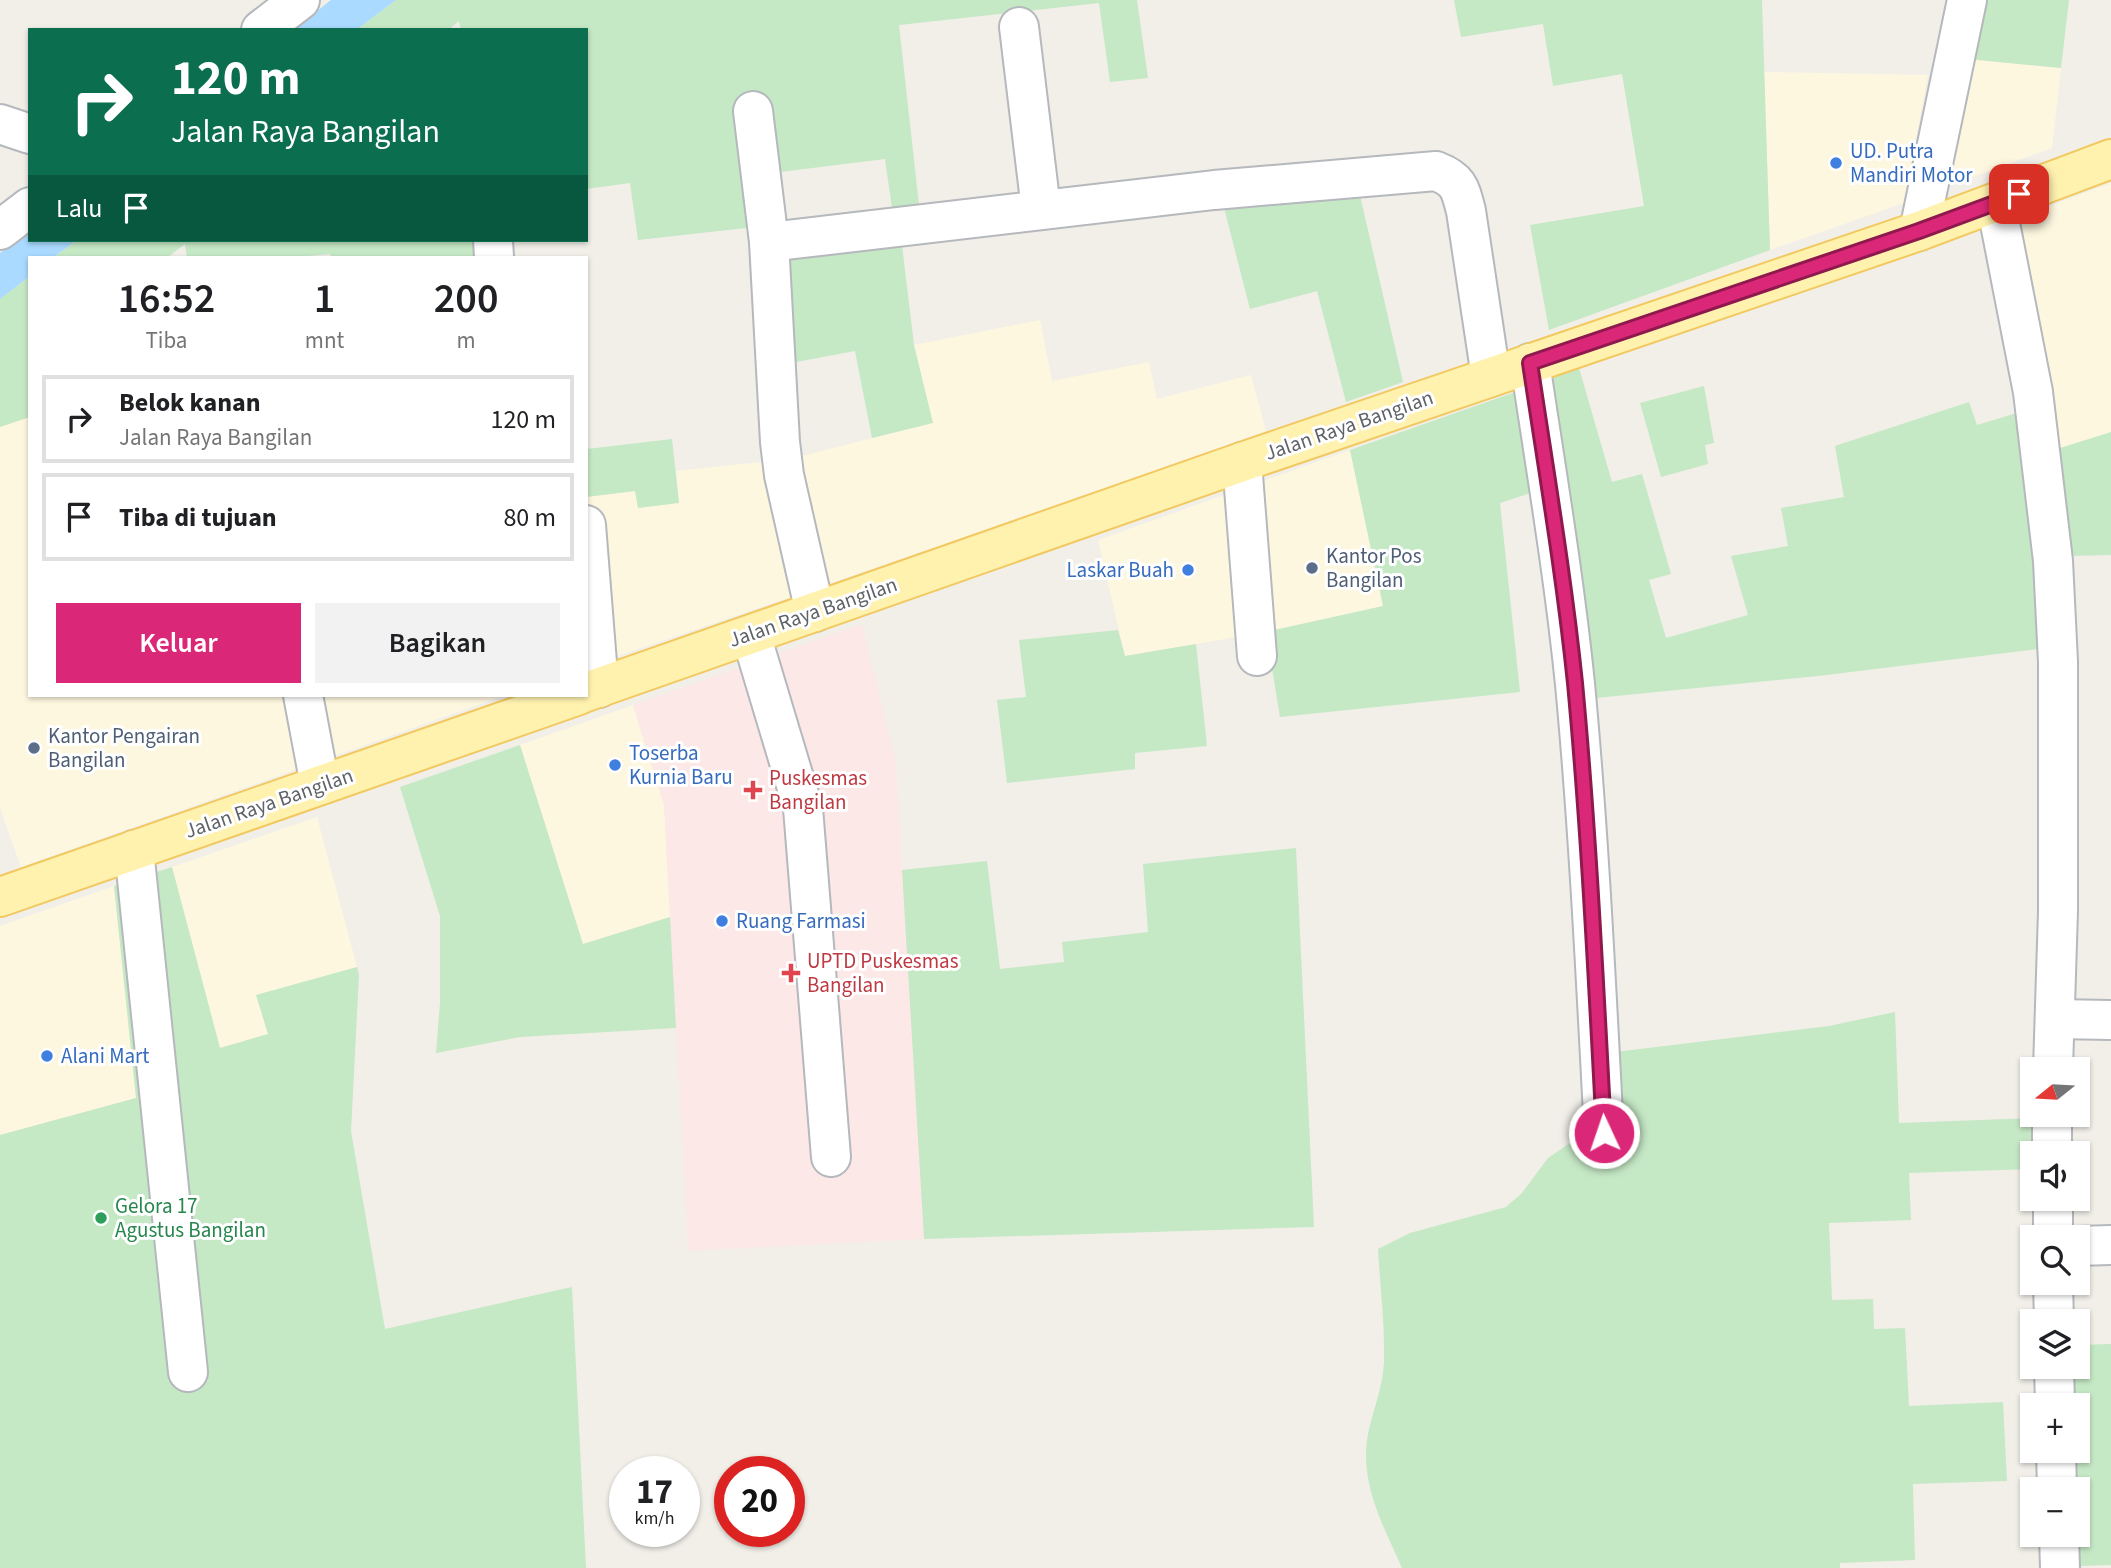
<!DOCTYPE html>
<html lang="id">
<meta charset="utf-8">
<style>
body{margin:0;font-family:"Source Sans 3",sans-serif;background:#f2f2f2;color:#202124;height:100vh;display:flex;flex-direction:column;font-size:26px;white-space:nowrap}
*{box-sizing:border-box;margin:0}
p{font-size:23px;color:#757577}
.icon{flex:none;width:38px;height:38px;fill:none;stroke:currentColor;stroke-width:2;stroke-linecap:round;stroke-linejoin:round}
.map{position:relative;flex:1;overflow:hidden}
.drawer{position:absolute;left:28px;top:256px;width:560px;height:441px;display:flex;flex-direction:column;background:#fff;border-radius:0px;box-shadow:0 2px 5px #0004}
.drawer>*{flex:none}
.banner{position:absolute;left:28px;top:28px;width:560px;height:214px;border-radius:0px;box-shadow:0 2px 5px #0004;background:#0b6e4f;color:#fff;overflow:hidden}
.needle{width:46px;rotate:252deg}
.fabs{position:absolute;left:2020px;top:1057px;display:grid;gap:14px}
.fabs a{display:grid;place-items:center;width:70px;height:70px;border-radius:0px;background:#fff;box-shadow:0 2px 5px #0004;font-size:35px}
.speed{position:absolute;left:609px;top:1456px;display:flex;gap:14px;font-size:35px;font-weight:700;text-align:center}
.speed>*{display:grid;place-content:center;width:91px;height:91px;border-radius:50%;background:#fff;box-shadow:0 2px 5px #0004;line-height:1}
.speed small{font-size:18px;font-weight:400}
.speed .limit{border:10px solid #d22;background:#fff;color:#111}
.pin{position:absolute;display:grid;place-items:center;width:60px;height:60px;color:#fff;margin:-30px;border-radius:14px;box-shadow:0 4px 10px #0006}
.me{position:absolute;width:77px;margin:-38px;rotate:357deg;stroke-linejoin:round;filter:drop-shadow(0 0 5px #0008)}
.turn{display:flex;align-items:center;gap:24px;height:147px;padding:0 28px;font-size:32px}
.turn .icon{width:91px;height:91px;stroke-width:2.5}
.turn b{display:block;font-size:49px;line-height:60px}
.then{display:flex;align-items:center;height:66px;padding:0 28px;background:#0003;gap:14px;font-size:26px}
.eta{display:flex;justify-content:space-evenly;align-items:center;height:119px;text-align:center}
.eta b{font-size:42px;font-weight:600;line-height:49px}
.cta{display:flex;gap:14px;margin-top:auto;padding:14px 28px}
.cta a{flex:1;height:80px;border-radius:0px;background:#db2777;color:#fff;font-size:28px;font-weight:600;line-height:80px;text-align:center}
.cta a+a{background:#f2f2f2;color:#202124}
ul{padding:0;list-style:none}
li{display:flex;align-items:center;gap:21px;height:88px;margin:0 14px 10px;padding:0 14px;border:4px solid #e0e0e0;border-radius:0px}
li div{flex:1}
li b{display:block;font-size:26px}
li em{font-style:normal}
.map>svg:first-child{display:block}
.commercial{fill:#fef7e0}
.medical{fill:#fce8e6}
.green{fill:#c5e8c5}
.water{fill:#aadaff}
.lines{fill:none;stroke-linecap:round;stroke-linejoin:round}
.minor-casing{stroke:#b5b8bc;stroke-width:42}
.major-casing{stroke:#f2c960;stroke-width:42}
.minor{stroke:#fff;stroke-width:38}
.major{stroke:#fff2af;stroke-width:38}
.route-casing{stroke:#8e194d;stroke-width:18}
.route{stroke:#db2777;stroke-width:12}
.shop-dot{fill:#3f7fe0;stroke:#fff;stroke-width:2.5}
.service-dot{fill:#5c6f8a;stroke:#fff;stroke-width:2.5}
.health-dot{fill:#e0444e;stroke:#fff;stroke-width:2.5}
.leisure-dot{fill:#2e9e5b;stroke:#fff;stroke-width:2.5}
.labels{text-anchor:middle;dominant-baseline:central;stroke-width:6;stroke-linejoin:round;paint-order:stroke}
.shop-label{font-size:21px;fill:#366cbe;stroke:#fff;text-anchor:start}
.street-label{font-size:21px;fill:#5f6368;stroke:#fff}
.service-label{font-size:21px;fill:#4e5e75;stroke:#fff;text-anchor:start}
.health-label{font-size:21px;fill:#be3a42;stroke:#fff;text-anchor:start}
.leisure-label{font-size:21px;fill:#27864d;stroke:#fff;text-anchor:start}
</style>
<div class="map">
<svg width="2111" height="1568" viewBox="0 0 2111 1568">
<rect width="100%" height="100%" fill="#f1efe8"/>
<g class="commercial">
<polygon points="1968,59 2061,68 2052,148 1940,189"/>
<polygon points="1764,72 1928,75 1904,203 1770,250"/>
<polygon points="2111,183 2111,432 2054,450 2010,221"/>
<polygon points="1040,320 1052,381 1149,362 1157,399 1251,375 1266,431 1065,503 586,667 586,497 636,491 679,503 676,471 790,459 932,423 914,345"/>
<polygon points="30,360 30,695 506,695 21,867 0,808 0,381"/>
<polygon points="1350,450 1383,606 1266,632 1125,656 1098,540"/>
<polygon points="633,705 664,805 670,917 583,944 520,745"/>
<polygon points="317,817 357,967 257,995 268,1034 220,1048 172,867"/>
<polygon points="114,886 136,1098 0,1135 0,926"/>
</g>
<polygon class="medical" points="862,624 896,762 924,1239 688,1251 664,805 633,705"/>
<g class="green">
<polygon points="396,0 1137,0 1148,78 1110,82 1099,3 899,25 919,205 892,208 885,159 748,176 755,227 638,240 630,183 586,189 586,30 461,30 459,21 448,30 356,30"/>
<polygon points="1454,0 1762,0 1770,250 1549,330 1530,225 1644,206 1622,74 1553,86 1543,24 1461,37"/>
<polygon points="1981,0 2069,0 2061,68 1968,59"/>
<polygon points="1359,191 1403,382 1346,402 1317,291 1250,309 1222,200"/>
<polygon points="901,237 914,345 933,423 872,438 855,351 791,363 779,252"/>
<polygon points="77,240 484,240 487,257 331,257 330,254 297,257 187,257 185,244 168,257 54,257"/>
<polygon points="30,276 30,417 0,427 0,299"/>
<polygon points="1579,368 1612,482 1642,474 1671,574 1649,580 1666,638 1748,615 1731,556 1788,546 1781,508 1844,497 1835,446 1969,402 1977,425 2017,413 2030,501 2038,649 1818,676 1586,699 1545,379"/>
<polygon points="1704,386 1714,443 1705,445 1708,464 1661,477 1640,403"/>
<polygon points="1524,389 1540,490 1500,503 1520,692 1280,717 1266,632 1383,606 1350,450"/>
<polygon points="2111,432 2111,555 2067,556 2054,450"/>
<polygon points="672,439 679,503 638,508 635,491 586,497 586,445 587,449"/>
<polygon points="1118,630 1125,656 1196,644 1207,746 1135,753 1135,769 1007,783 997,700 1026,697 1019,640"/>
<polygon points="520,745 583,944 670,917 676,1028 520,1037 436,1053 440,1003 440,916 400,787"/>
<polygon points="1296,848 1314,1227 924,1239 902,870 987,861 1000,969 1064,962 1062,942 1148,932 1143,864"/>
<polygon points="172,867 220,1048 268,1034 256,995 357,967 359,975 351,1131 385,1329 572,1287 586,1568 0,1568 0,1135 136,1098 114,886"/>
<path d="M1895,1012l4,111 136,-5 1,35h-4v16l-123,4 2,47 -82,3 3,77 41,-1 1,30 31,-1 4,78 94,-4 4,79 -94,3 2,76 -75,3v5h-438c-18,-41 -41,-81 -35,-128 4,-26 16,-51 17,-78 1,-38 -4,-76 -6,-113l32,-16 96,-26 16,-14 26,-35 25,-17 13,-4 29,-85 214,-26z"/>
<polygon points="2111,1344 2111,1565 2079,1566 2075,1451 2077,1451 2077,1405 2073,1405 2072,1367 2077,1367 2077,1345"/>
</g>
<g class="water">
<polygon points="331,0 396,0 356,30 293,30"/>
<polygon points="30,230 30,240 77,240 54,257 30,257 30,276 0,299 0,253"/>
</g>
<g class="lines">
<defs>
<g id="minor">
<polyline points="1019,27 1041,209"/>
<polyline points="261,30 300,0"/>
<polyline points="753,111 769,242 780,442 784,475 815,612"/>
<polyline points="0,124 30,134"/>
<polyline points="1996,203 2033,392 2053,561 2058,662 2058,911 2053,1069"/>
<polyline points="0,230 30,207"/>
<polyline points="1919,231 1967,0"/>
<polyline points="493,240 494,257"/>
<path d="M769,242l445,-52 222,-19c23,9 24,17 30,40l25,166"/>
<path d="M1530,363c16,107 34,213 45,321 14,149 21,299 29,449"/>
<polyline points="1242,462 1257,656"/>
<polyline points="586,525 599,688"/>
<polyline points="751,635 803,808 831,1157"/>
<polyline points="303,695 320,785"/>
<polyline points="134,850 188,1372"/>
<polyline points="2055,1019 2111,1020"/>
<polyline points="2052,1115 2052,1153"/>
<polyline points="2053,1199 2053,1237"/>
<polyline points="2077,1246 2111,1245"/>
<polyline points="2053,1283 2054,1321"/>
<polyline points="2054,1367 2055,1405"/>
<polyline points="2056,1451 2057,1489"/>
<polyline points="2059,1535 2060,1568"/>
</g>
<g id="major">
<polyline points="586,692 1242,462 1919,231 2111,159"/>
<polyline points="0,897 579,695"/>
</g>
</defs>
<use href="#minor" class="minor-casing"/>
<use href="#major" class="major-casing"/>
<use href="#minor" class="minor"/>
<use href="#major" class="major"/>
</g>
<g class="lines">
<defs>
<path id="route" d="M1604,1133c-8,-150 -15,-300 -29,-450 -11,-107 -29,-213 -45,-320l389,-132 100,-37"/>
</defs>
<use href="#route" class="route-casing"/>
<use href="#route" class="route"/>
</g>
<g class="shop-dot">
<circle cx="1836" cy="163" r="7"/>
<circle cx="1188" cy="570" r="7"/>
<circle cx="615" cy="765" r="7"/>
<circle cx="722" cy="921" r="7"/>
<circle cx="47" cy="1056" r="7"/>
</g>
<g class="service-dot">
<circle cx="1312" cy="568" r="7"/>
<circle cx="34" cy="748" r="7"/>
</g>
<g class="health-dot">
<path d="M749.5 779.5h7v7h7v7h-7v7h-7v-7h-7v-7h7z"/>
<path d="M787.5 962.5h7v7h7v7h-7v7h-7v-7h-7v-7h7z"/>
</g>
<circle class="leisure-dot" cx="101" cy="1218" r="7"/>
<g class="labels">
<g class="shop-label">
<text x="1850" y="151">UD. Putra<tspan x="1850" dy="24">Mandiri Motor</tspan></text>
<text x="1174" y="570" text-anchor="end">Laskar Buah</text>
<text x="629" y="753">Toserba<tspan x="629" dy="24">Kurnia Baru</tspan></text>
<text x="736" y="921">Ruang Farmasi</text>
<text x="61" y="1056">Alani Mart</text>
</g>
<g class="street-label">
<text transform="translate(1349 425) rotate(-19)">Jalan Raya Bangilan</text>
<text transform="translate(813 612) rotate(-19)">Jalan Raya Bangilan</text>
<text transform="translate(269 803) rotate(-19)">Jalan Raya Bangilan</text>
</g>
<g class="service-label">
<text x="1326" y="556">Kantor Pos<tspan x="1326" dy="24">Bangilan</tspan></text>
<text x="48" y="736">Kantor Pengairan<tspan x="48" dy="24">Bangilan</tspan></text>
</g>
<g class="health-label">
<text x="769" y="778">Puskesmas<tspan x="769" dy="24">Bangilan</tspan></text>
<text x="807" y="961">UPTD Puskesmas<tspan x="807" dy="24">Bangilan</tspan></text>
</g>
<g class="leisure-label">
<text x="115" y="1206">Gelora 17<tspan x="115" dy="24">Agustus Bangilan</tspan></text>
</g>
</g>
</svg>
<div class="fabs">
<a><svg class="needle" viewBox="-14 -14 28 28"><path d="M0-13l5 13h-10z" fill="#e53935"/><path d="M0 13l5-13h-10z" fill="#757577"/></svg></a>
<a><svg class="icon" aria-label="sound" viewBox="0 0 24 24"><path d="M4 9h4l5-4v14l-5-4H4zM17 9q2 3 0 6"/></svg></a>
<a><svg class="icon" aria-label="search" viewBox="0 0 24 24"><circle cx="10" cy="10" r="6"/><path d="M15 15l6 6"/></svg></a>
<a><svg class="icon" aria-label="layers" viewBox="0 0 24 24"><path d="M12 4l9 5-9 5-9-5zM3 14l9 5 9-5"/></svg></a>
<a>+</a>
<a>−</a>
</div>
<div class="speed"><div>17<small>km/h</small></div><div class="limit">20</div></div>
<div class="pin" style="left:2019px;top:194px;background:#d93025"><svg class="icon" aria-label="arrive" viewBox="0 0 24 24"><path d="M6 21V4h12l-3 4 3 4H6"/></svg></div>
<svg class="me" style="left:1604px;top:1133px" viewBox="-20 -20 40 40"><circle r="17" fill="#db2777" stroke="#fff" stroke-width="3"/><path d="M0-11L8 9 0 5-8 9z" fill="#fff"/></svg>
<div class="banner">
<div class="turn"><svg class="icon" aria-label="right" viewBox="0 0 24 24"><path d="M7 20v-9h11M14 6l5 5-5 5"/></svg><div><b>120 m</b>Jalan Raya Bangilan</div></div>
<div class="then">Lalu<svg class="icon" aria-label="arrive" viewBox="0 0 24 24"><path d="M6 21V4h12l-3 4 3 4H6"/></svg></div>
</div>
<section class="drawer">
<div class="eta">
<div><b>16:52</b><p>Tiba</p></div>
<div><b>1</b><p>mnt</p></div>
<div><b>200</b><p>m</p></div>
</div>
<ul>
<li><svg class="icon" aria-label="right" viewBox="0 0 24 24"><path d="M7 20v-9h11M14 6l5 5-5 5"/></svg><div><b>Belok kanan</b><p>Jalan Raya Bangilan</p></div><em>120 m</em></li>
<li><svg class="icon" aria-label="arrive" viewBox="0 0 24 24"><path d="M6 21V4h12l-3 4 3 4H6"/></svg><div><b>Tiba di tujuan</b></div><em>80 m</em></li>
</ul>
<div class="cta"><a>Keluar</a><a>Bagikan</a></div>
</section>
</div>
